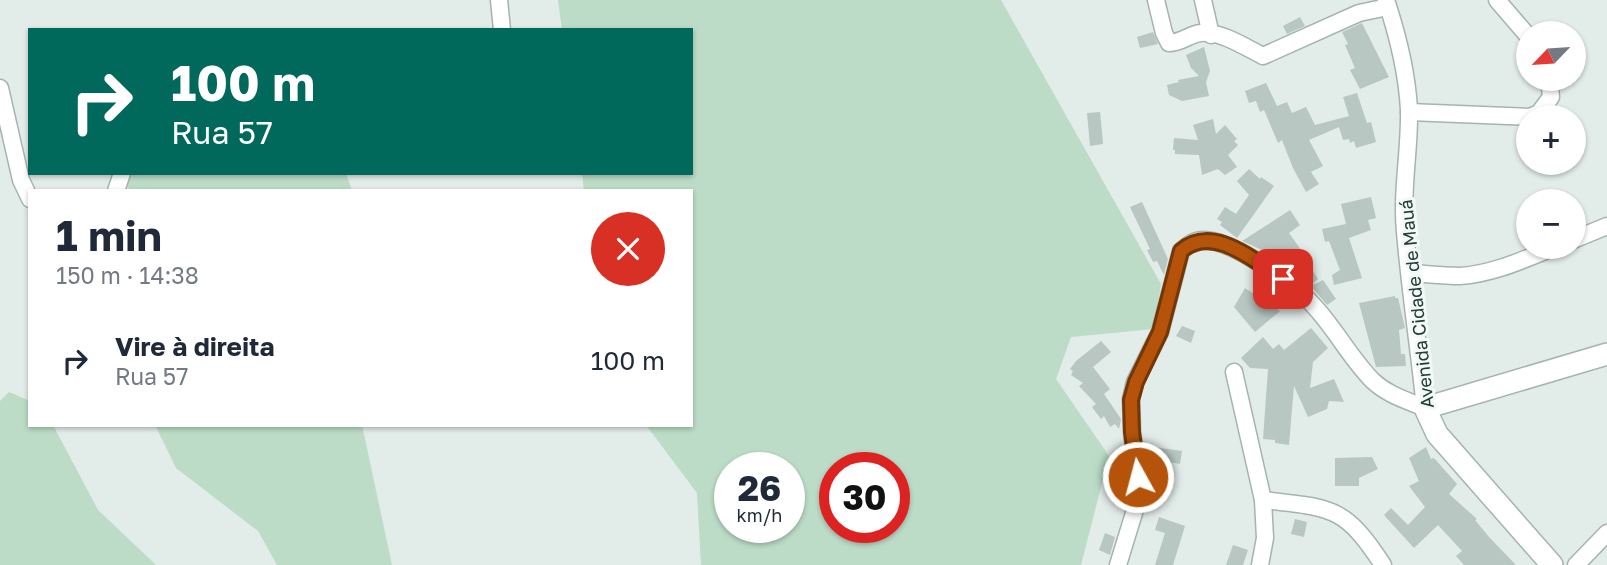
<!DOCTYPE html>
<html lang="pt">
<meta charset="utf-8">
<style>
body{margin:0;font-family:"Golos Text",sans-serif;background:#f6f6f7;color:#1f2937;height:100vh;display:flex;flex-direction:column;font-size:26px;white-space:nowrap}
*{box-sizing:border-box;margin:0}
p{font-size:23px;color:#747a83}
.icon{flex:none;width:38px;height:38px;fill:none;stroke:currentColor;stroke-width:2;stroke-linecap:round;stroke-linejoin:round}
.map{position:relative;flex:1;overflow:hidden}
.details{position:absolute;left:28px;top:189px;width:665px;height:238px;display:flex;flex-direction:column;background:#fff;border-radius:0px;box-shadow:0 2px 5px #0004}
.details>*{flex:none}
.banner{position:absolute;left:28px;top:28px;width:665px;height:147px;border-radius:0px;box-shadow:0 2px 5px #0004;background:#00695c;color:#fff;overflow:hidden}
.needle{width:46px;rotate:245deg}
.tools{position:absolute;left:1516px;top:21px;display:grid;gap:14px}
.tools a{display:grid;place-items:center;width:70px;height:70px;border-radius:50%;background:#fff;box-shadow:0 2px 5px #0004;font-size:35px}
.speed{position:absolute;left:714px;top:452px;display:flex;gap:14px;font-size:35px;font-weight:700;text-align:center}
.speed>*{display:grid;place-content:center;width:91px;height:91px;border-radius:50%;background:#fff;box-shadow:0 2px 5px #0004;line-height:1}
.speed small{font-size:18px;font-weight:400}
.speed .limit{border:10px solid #d22;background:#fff;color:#111}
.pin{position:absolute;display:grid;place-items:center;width:60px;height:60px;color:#fff;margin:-30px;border-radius:14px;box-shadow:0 4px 10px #0006}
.me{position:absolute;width:77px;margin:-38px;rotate:353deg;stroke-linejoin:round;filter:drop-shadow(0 0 5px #0008)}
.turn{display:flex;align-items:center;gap:24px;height:147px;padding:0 28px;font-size:32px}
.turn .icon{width:91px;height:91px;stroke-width:2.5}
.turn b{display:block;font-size:49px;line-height:60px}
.round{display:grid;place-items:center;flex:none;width:74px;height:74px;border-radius:37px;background:#f6f6f7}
.headline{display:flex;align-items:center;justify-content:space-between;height:119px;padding:0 28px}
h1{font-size:42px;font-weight:700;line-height:52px}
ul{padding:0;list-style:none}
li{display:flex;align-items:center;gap:21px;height:105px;padding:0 28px}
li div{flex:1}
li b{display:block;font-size:26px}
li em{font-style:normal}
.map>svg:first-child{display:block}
.green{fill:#bcdcc7;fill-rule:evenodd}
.building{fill:#b8c7c2}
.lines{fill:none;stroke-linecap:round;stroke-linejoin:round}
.minor-casing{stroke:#a5b4b0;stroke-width:19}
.tertiary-casing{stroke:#a5b4b0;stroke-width:24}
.minor{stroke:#fff;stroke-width:16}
.tertiary{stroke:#fff;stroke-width:21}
.route-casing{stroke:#753606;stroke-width:18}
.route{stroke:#b45309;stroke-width:12}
.labels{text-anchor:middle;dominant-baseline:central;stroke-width:6;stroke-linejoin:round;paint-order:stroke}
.street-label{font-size:18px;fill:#233d38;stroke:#f3f9f6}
</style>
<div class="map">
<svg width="1607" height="565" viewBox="0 0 1607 565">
<rect width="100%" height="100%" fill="#e2ece9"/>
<g class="green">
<path d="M558,0h443l160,284 -7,45 -83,8 -15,42 53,77 -28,109h-380l-4,-72 -51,-68h45v-234h-107l-2,-18h109v-143h-129zM730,467h59v60h-59zM835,467h59v60h-59z"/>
<polygon points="121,173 346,173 352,191 130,191"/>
<polygon points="9,392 30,401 30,425 53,425 98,510 156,565 0,565 0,401"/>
<polygon points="155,425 362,425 392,565 277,565 258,531 176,468"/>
</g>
<g class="building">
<polygon points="1300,17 1305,26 1287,34 1283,26"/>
<polygon points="1362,23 1389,77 1360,89 1350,70 1355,68 1345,45 1348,44 1342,32"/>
<polygon points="1153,32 1158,44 1140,48 1137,37"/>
<polygon points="1204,47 1210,71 1206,82 1209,96 1182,101 1169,95 1167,85 1179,82 1178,80 1199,76 1191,68 1186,55"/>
<polygon points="1266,83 1277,106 1287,102 1292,113 1306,107 1315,125 1349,116 1343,97 1357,93 1367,123 1371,122 1376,142 1356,148 1354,141 1350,143 1349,139 1343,140 1339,127 1309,140 1323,166 1311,172 1319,184 1306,192 1293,168 1282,140 1278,143 1264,110 1260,112 1256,101 1249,103 1245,91"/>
<polygon points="1100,112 1103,144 1090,146 1087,113"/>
<polygon points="1213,119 1216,134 1225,125 1237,139 1234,141 1238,145 1228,155 1237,167 1225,175 1218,169 1202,175 1199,155 1175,154 1175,150 1173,150 1174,138 1198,140 1193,125"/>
<polygon points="1249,169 1260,179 1261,177 1274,186 1237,238 1220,225 1222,222 1217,219 1225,207 1236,214 1249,195 1237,181"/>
<polygon points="1371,197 1376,218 1368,220 1371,230 1349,238 1362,278 1334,285 1332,275 1340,270 1329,241 1325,242 1322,229 1346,224 1341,204"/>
<polygon points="1142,202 1168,259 1164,275 1157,261 1153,262 1147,250 1150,249 1130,207"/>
<polygon points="1290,210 1300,225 1289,233 1309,261 1307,262 1318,279 1309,287 1294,275 1278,253 1271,258 1260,249 1242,241"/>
<polygon points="1323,280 1336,299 1327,305 1311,286"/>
<polygon points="1245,288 1280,311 1255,332 1234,307"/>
<polygon points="1395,296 1395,298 1398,298 1405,328 1399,330 1401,354 1405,354 1406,366 1376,367 1359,303"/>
<polygon points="1182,326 1195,331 1191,343 1176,336"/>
<polygon points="1311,328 1328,348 1313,362 1310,388 1334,379 1344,402 1329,401 1327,409 1308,417 1294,386 1289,445 1275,443 1275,440 1263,439 1268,369 1250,368 1241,358 1263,337 1273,349 1279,344 1284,350"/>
<polygon points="1101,341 1111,352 1093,367 1110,389 1104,394 1121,419 1119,429 1115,424 1110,427 1104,416 1101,419 1092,407 1096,404 1079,386 1083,383 1071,375 1073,371 1070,369 1076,361"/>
<polygon points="1153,447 1182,451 1180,464 1152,459"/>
<polygon points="1426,447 1431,459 1434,458 1457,484 1449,494 1477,519 1475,520 1489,537 1516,565 1464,565 1456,556 1462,551 1438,525 1414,548 1384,515 1391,508 1408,525 1425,507 1409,486 1419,481 1409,458"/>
<polygon points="1372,457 1378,469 1359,478 1359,486 1335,486 1335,458"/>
<polygon points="1159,517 1185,526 1173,565 1155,565 1165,533 1155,530"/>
<polygon points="1295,519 1307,522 1304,537 1291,534"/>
<polygon points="1105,533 1115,537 1110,555 1099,550"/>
<polygon points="1233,545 1248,550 1243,565 1226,565"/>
</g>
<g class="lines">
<defs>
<g id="minor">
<polyline points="499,0 502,30"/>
<path d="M1156,0l8,33 5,10c13,0 20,-9 32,-10 18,-3 46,15 62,23l96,-43 29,-6"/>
<polyline points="1203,0 1211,35"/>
<polyline points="1497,0 1528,36"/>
<polyline points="0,88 21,180 30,199"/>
<polyline points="1409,112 1530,117 1539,113 1551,97 1549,79"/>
<polyline points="116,191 122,173"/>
<polyline points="1573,240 1607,226"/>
<path d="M1410,273c17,1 34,3 50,3 33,-2 65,-17 95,-29"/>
<polyline points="1234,372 1263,500 1265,538 1260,565"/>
<path d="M1263,500c68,8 81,5 120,65"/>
<path d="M1118,565l16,-52 4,-36 -6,-45 -1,-33 4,-17 25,-50 21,-81c7,-6 13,-11 23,-11 28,0 90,44 109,65 22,23 37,53 60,76 15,14 33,19 52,27 -6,-59 -15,-117 -20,-176 -4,-41 5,-82 4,-122 -2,-39 -11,-74 -23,-110"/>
<polyline points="1576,565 1607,533"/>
</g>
<polyline id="tertiary" points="1552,565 1437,434 1425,408 1607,354"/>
</defs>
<use href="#minor" class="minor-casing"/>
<use href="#tertiary" class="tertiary-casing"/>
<use href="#minor" class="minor"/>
<use href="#tertiary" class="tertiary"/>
</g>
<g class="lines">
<defs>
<path id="route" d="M1138,477l-6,-45 -1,-32 5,-18 24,-50 21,-81c32,-28 73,10 102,28"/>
</defs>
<use href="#route" class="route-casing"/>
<use href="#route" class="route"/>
</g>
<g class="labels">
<g class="street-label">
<text transform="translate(1416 304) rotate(-96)">Avenida Cidade de Mauá</text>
</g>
</g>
</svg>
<div class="tools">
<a><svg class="needle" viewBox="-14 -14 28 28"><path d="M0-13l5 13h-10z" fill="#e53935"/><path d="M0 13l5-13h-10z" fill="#747a83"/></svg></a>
<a>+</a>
<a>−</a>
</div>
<div class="speed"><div>26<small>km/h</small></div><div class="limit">30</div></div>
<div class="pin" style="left:1283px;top:279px;background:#d93025"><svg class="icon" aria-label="arrive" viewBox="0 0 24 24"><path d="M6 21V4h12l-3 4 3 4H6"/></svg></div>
<svg class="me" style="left:1138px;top:477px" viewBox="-20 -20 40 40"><circle r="17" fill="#b45309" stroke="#fff" stroke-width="3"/><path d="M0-11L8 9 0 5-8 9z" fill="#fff"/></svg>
<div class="banner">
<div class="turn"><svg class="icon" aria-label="right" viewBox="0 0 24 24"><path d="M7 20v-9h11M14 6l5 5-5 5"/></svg><div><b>100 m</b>Rua 57</div></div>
</div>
<section class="details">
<div class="headline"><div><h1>1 min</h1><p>150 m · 14:38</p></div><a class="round" style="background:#d93025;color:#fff"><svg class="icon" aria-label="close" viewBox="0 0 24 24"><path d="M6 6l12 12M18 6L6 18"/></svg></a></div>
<ul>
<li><svg class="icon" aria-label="right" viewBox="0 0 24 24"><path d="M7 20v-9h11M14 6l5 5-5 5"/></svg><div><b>Vire à direita</b><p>Rua 57</p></div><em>100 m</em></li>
</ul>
</section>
</div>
